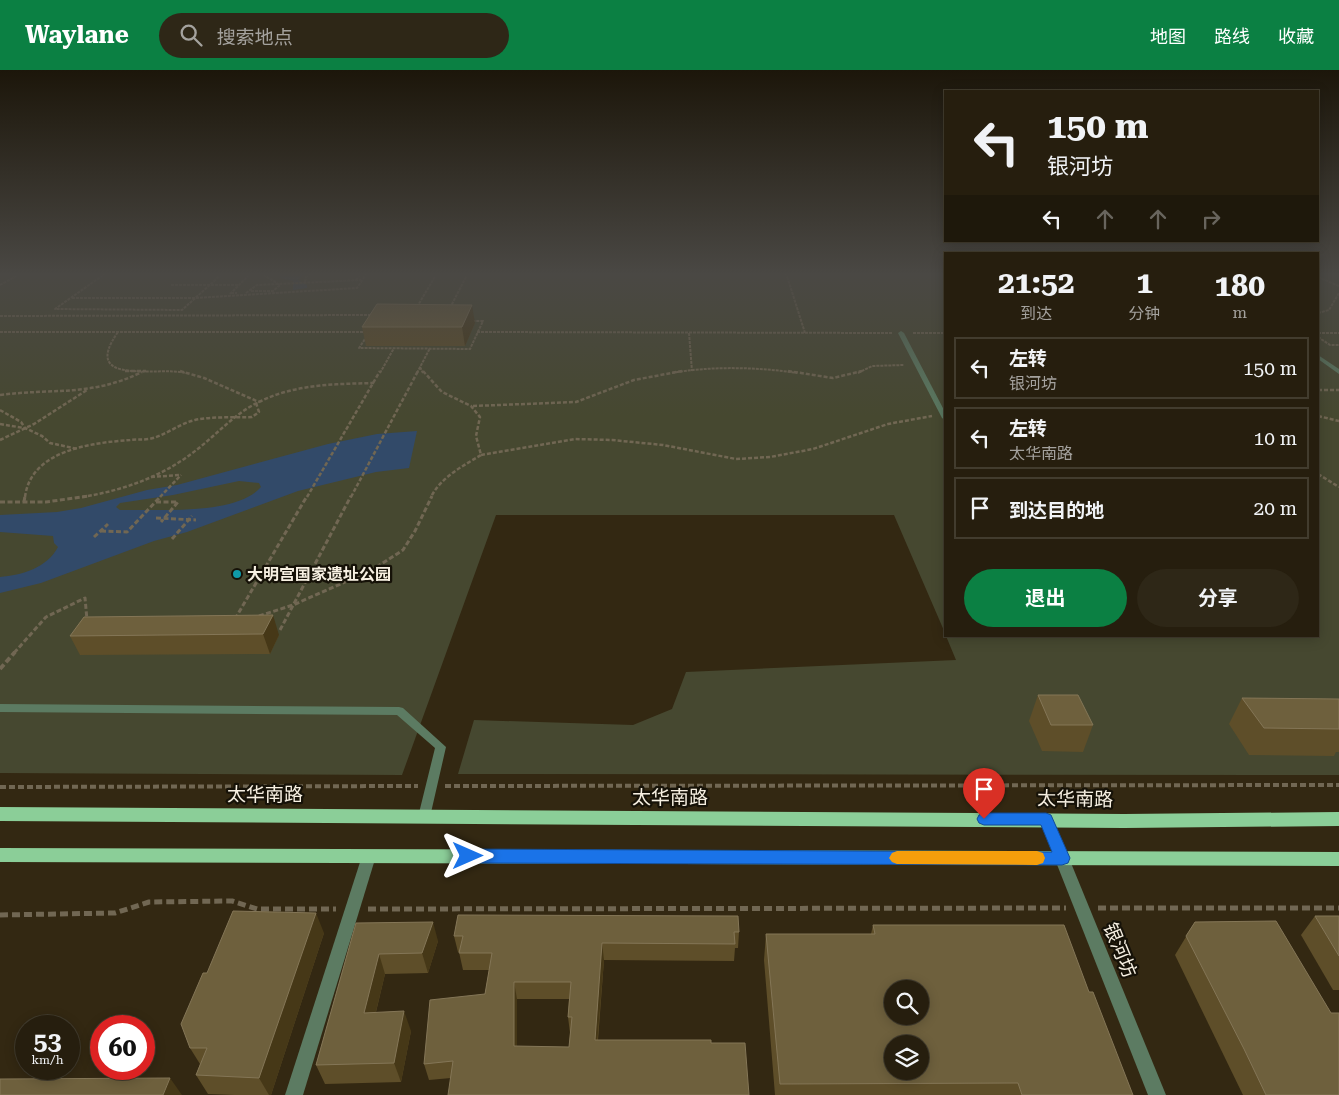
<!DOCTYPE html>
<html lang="zh">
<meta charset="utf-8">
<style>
body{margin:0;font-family:"Roboto Serif","Noto Sans SC",serif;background:#2e2717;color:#f1f3f6;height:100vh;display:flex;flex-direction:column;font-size:19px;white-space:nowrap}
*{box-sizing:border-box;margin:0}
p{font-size:16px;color:#a4a29e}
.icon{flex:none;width:28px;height:28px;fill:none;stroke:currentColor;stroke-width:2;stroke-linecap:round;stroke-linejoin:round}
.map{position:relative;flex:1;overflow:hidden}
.sheet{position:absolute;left:944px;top:182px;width:375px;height:385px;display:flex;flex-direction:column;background:#261e0e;border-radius:0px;box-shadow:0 2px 12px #0003,0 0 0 1px #423c2e}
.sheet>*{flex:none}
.guide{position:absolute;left:944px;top:20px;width:375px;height:152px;border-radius:0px;box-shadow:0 2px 12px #0003,0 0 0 1px #423c2e;background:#261e0e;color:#f1f3f6;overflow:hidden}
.controls{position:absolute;left:884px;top:910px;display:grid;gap:10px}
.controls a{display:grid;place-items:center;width:45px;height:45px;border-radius:50%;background:#261e0e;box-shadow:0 2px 12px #0003,0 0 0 1px #423c2e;font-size:25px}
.speed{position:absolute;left:15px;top:945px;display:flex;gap:10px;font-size:25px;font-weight:700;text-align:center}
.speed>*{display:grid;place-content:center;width:65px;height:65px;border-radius:50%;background:#261e0e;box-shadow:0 2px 12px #0003,0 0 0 1px #423c2e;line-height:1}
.speed small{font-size:12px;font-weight:400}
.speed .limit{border:8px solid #d22;background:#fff;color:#111}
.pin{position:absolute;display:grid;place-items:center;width:42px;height:42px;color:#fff;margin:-51px -21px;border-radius:50% 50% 50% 0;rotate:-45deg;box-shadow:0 0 5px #0007}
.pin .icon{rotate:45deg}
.me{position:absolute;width:55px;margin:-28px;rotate:90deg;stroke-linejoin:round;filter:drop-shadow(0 0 4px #0008)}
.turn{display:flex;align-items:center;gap:18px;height:105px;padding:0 20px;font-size:22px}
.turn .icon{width:65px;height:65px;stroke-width:2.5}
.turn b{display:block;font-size:35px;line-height:42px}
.lanes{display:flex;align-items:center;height:48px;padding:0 20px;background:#0003;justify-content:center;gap:25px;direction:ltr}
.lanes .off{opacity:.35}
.eta{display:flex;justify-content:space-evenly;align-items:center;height:85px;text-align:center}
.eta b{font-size:30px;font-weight:700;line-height:35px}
.cta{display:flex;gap:10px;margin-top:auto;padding:10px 20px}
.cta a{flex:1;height:58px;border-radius:30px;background:#0b8043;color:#fff;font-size:20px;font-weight:700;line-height:58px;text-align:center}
.cta a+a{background:#2e2717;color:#f1f3f6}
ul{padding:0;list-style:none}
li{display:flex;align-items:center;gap:15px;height:62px;margin:0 10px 8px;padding:0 10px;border:2px solid #423c2e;border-radius:0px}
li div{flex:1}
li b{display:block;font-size:19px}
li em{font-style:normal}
header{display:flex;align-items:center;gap:30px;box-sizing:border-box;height:70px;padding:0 25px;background:#0b8043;color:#fff}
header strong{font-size:24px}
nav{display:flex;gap:28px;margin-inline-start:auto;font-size:18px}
.search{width:350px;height:45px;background:#2e2717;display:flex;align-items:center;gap:12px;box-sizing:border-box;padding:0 18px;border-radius:28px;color:#a4a29e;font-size:19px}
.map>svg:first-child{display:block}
.green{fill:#464830}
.water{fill:#324a69;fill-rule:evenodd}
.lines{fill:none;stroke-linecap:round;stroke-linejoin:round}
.path-far4{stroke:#716753;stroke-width:2;stroke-dasharray:3 1;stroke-linecap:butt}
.path-far3{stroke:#716753;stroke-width:2.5;stroke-dasharray:4 2;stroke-linecap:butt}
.path-far2{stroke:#716753;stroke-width:3;stroke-dasharray:5 2.5;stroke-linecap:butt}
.path-far1{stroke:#716753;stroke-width:4;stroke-dasharray:6 3;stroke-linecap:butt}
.path{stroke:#716753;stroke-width:5;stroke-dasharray:8 4;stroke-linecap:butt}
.service{fill:#5c7b62;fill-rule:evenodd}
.minor{fill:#5c7b62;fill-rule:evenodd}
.tertiary{fill:#5c7b62;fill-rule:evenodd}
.primary{fill:#8bce98;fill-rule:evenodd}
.wall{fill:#5e4e29;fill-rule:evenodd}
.shaded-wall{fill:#463817}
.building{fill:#6e603d;stroke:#847657;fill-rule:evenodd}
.route{fill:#1a73e8;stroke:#114b97}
.slow{fill:#f59e0b}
.culture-dot{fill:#0f9aa8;stroke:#161208;stroke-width:2}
.labels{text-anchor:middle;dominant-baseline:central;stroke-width:4.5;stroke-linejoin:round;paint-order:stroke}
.poi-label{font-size:16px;font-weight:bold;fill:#f7f0e2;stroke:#161208;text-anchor:start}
.near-street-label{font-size:19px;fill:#f7f0e2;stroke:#161208}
</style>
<header>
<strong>Waylane</strong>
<div class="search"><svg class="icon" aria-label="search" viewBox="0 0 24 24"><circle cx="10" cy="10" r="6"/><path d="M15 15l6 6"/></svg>搜索地点</div>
<nav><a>地图</a><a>路线</a><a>收藏</a></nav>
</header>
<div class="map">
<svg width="1339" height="1025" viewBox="0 0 1339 1025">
<rect width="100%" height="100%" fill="#332812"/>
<g class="green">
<polygon points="0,203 945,203 945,563 894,445 496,445 402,705 0,703"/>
<polygon points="1318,203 1339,203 1339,705 458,704 474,650 633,655 672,639 686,602 956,590 946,566 1318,566"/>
</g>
<g class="water">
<polygon points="277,203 305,203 298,210 307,215 307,218 293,220 293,211 281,208"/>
<path d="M417,361l-8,37 -33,4 -78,19 -111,41 -33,9 -113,42 -41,10v-16c22,-2 47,-9 58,-30l-4,-4 -1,-7 -53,-4v-17l57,-3 24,-4 66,-18 30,-5 151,-41 49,-10zM239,411l20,2 2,4c-26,29 -104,22 -141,23l-4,-3 4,-4 53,-8z"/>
</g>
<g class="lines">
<g class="path-far4">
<polyline points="106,203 55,239 182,240 223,203"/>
<polyline points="786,203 805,263"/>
<polyline points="0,204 104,204"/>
<polyline points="1318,207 1339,216"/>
<polyline points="356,210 361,203"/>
<polyline points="305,212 306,207 311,203"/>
<polyline points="0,215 18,205"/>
<polyline points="171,215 239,215"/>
<polyline points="251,221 273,221 280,215 264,205 267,203"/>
<polyline points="231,223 237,223"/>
<polyline points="246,223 257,215 361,210"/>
<polyline points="230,224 251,203"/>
<polyline points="72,228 196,228 357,218 367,203"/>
<polyline points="417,237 437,203"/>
<polyline points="450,238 468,203"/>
<polyline points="1318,243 1329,240 1339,223"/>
<polyline points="0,246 372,245"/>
<polyline points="0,262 367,262"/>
<path d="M118,262c-39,55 41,34 68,41"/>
<polyline points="477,262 892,263"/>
<polyline points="689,263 692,301"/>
<polyline points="913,263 945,263"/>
<polyline points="1318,263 1339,263"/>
<polyline points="367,266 359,278 470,279 483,251 471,251"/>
<polyline points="1318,267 1330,275 1339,275"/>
<polyline points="420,297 423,303"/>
<polyline points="380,303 394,278"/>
<polyline points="417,303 430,278"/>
<path d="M672,303c38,-7 87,-6 125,0"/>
<polyline points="858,303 872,296 904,295"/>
</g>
<g class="path-far3">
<polyline points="125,301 146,301"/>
<polyline points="180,301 204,308 259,332"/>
<path d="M423,301l19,21 29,14 9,11 -4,19 5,19c-18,11 -40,22 -50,42"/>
<polyline points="788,301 833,308 862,301"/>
<polyline points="1318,320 1339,320"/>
<path d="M0,325c54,-7 90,2 142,-23"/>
<polyline points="473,336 576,332 634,310 682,301"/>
<polyline points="0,340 21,352 25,358 42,366 50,373 78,379"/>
<polyline points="1318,346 1339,351"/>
<polyline points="0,354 24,358"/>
<polyline points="0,370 34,354 87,320"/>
<polyline points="481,385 575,369 612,370 663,375 736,389 770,387 813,379 888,354 932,346"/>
<polyline points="1318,404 1339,417"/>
<polyline points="151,407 180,405"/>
<path d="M25,427c6,-47 66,-54 105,-57 6,-1 12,0 19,-1 16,-3 29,-15 46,-19 18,-4 38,-2 57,-3l7,-5 -3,-9"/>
<path d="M82,427c38,-6 77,-19 109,-43 24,-17 43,-41 70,-53 35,-17 75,-17 113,-18"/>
<polyline points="160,427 181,405"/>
<polyline points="307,427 380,301"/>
<polyline points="351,427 418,301"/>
</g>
<g class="path-far2">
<polyline points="0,432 46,432 89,426"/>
<polyline points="24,432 25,426"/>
<polyline points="156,432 178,432 161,452"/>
<polyline points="156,448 196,450"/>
<polyline points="101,461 127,462 161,426"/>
<polyline points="94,467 108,454"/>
<polyline points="172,469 192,446"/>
<polyline points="259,546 293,535 372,500 403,480 415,461 432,426"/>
<polyline points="235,549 307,426"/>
<polyline points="280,560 351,426"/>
<polyline points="14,583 46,547 85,528 87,550"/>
</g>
<g class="path-far1">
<polyline points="0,599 15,582"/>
<polyline points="445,716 1339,715"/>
<polyline points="0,717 418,716"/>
</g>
<g class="path">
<polyline points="1098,838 1339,838"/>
<polyline points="368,839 1066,838"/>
<polyline points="0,845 115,843 149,832 232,831 257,839 336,839"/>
</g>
<g class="service">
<polygon points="901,261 904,263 945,342 945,350 942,348 898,263"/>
<polygon points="1318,285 1339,299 1339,304 1318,289"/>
<polygon points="0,634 399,637 403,638 446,677 430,747 428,750 424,752 420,750 418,747 435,678 397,645 0,642"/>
</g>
<polygon class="minor" points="369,780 374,782 376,786 303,1025 285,1025 362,786 364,782"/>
<polygon class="tertiary" points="1046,744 1051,745 1053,749 1166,1025 1148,1025 1039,749 1041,745"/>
<g class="primary">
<polygon points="0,737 1124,744 1339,742 1339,756 1124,758 0,751"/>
<polygon points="0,778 1339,782 1339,796 0,792"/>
</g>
</g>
<g class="wall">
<polygon points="475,253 465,276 366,276 362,257"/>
<polygon points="84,547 279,565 270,584 80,585 70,566"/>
<polygon points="1038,625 1093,655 1083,682 1042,681 1029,651"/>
<polygon points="1242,628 1339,629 1339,682 1336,682 1334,686 1249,685 1229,654"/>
<polygon points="1315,846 1339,846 1339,920 1333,920 1301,865"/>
<polygon points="1195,852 1339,1025 1243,1025 1175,885"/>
<polygon points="356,853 438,871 428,903 385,904 376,942 411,961 401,1012 325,1014 316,995"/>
<polygon points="873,855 1089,922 1133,1025 775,1025 764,890 766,864 871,864"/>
<path d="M739,862l-1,16h-3l-1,13 -130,-1 -6,80 -147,38 -22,2 -5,-16 61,-70 4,-24h-26l-4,-18h-1l-4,-16zM517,929h52l-1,18 2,16 -1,14 -52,-1z"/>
<polygon points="324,863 271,1025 234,1025 208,1024 196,1005 200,994 190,978 207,903"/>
</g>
<g class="shaded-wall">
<polygon points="472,235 475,253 465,276 462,257"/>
<polygon points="273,545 279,565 270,584 263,564"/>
<polygon points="316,843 324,863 271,1025 269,1025 259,1008"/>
<polygon points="433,852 438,871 428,903 422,883"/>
<polygon points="602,873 604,890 596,986 595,970"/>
<polygon points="379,884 385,904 371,962 364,943"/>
<polygon points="514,912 517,929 517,992 514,976"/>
<polygon points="404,941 411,961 401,1012 394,993"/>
<polygon points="170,1008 182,1025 163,1025"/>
</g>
<g class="building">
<polygon points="377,234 472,235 462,257 362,257"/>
<polygon points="273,545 263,564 70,566 84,547"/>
<polygon points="1038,625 1078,625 1093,655 1051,655"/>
<polygon points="1242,628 1339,629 1339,659 1264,658"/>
<polygon points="233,841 316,843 259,1008 196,1005 207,978 190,978 181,954 203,903 207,903"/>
<path d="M458,845l280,1 1,16h-5l1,12 -133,-1 -7,97h116v3h34l4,52h-301l5,-34 -29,3 6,-64 55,-6 7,-41h-33l4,-17h-9zM514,912h57l-3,35h4l-3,30 -55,-1z"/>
<polygon points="1315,846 1339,846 1339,886"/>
<polygon points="1276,851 1331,943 1339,943 1339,1025 1266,1025 1244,979 1186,866 1195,852"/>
<polygon points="433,852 422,883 379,884 364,943 404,941 394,993 316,995 356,853"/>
<path d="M873,855h191l25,67h4l40,103h-111l-4,-12 -238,1 -14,-150h109zM892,919h28v27h-28zM892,974h28v27h-28z"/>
<polygon points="170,1008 163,1025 0,1025 0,1009"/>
</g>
<linearGradient id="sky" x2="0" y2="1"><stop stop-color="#1c160a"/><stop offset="0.59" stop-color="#4a4844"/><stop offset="1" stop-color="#4a4844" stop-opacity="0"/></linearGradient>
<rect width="1339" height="346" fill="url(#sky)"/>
<polygon class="route" points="984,743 1046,743 1051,745 1070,788 1068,793 1062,795 468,793 462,791 460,786 462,781 468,779 1052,782 1041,755 984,755 979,753 977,749 979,745"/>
<polygon class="slow" points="897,781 1037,781 1043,783 1045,788 1043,793 1037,795 897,794 892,792 889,788 892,783"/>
<circle class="culture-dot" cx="237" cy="504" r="5"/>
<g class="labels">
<g class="poi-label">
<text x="247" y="504">大明宫国家遗址公园</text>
</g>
<g class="near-street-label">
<text x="265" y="724">太华南路</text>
<text x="670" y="727">太华南路</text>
<text transform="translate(1075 729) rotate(1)">太华南路</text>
<text transform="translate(1120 880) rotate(68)">银河坊</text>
</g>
</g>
</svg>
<div class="controls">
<a><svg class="icon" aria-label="search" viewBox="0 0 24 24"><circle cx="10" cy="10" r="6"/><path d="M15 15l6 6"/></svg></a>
<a><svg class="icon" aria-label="layers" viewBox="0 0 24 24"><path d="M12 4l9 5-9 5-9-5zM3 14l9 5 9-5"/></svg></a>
</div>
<div class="speed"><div>53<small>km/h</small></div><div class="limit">60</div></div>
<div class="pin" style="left:984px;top:749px;background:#d93025"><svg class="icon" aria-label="arrive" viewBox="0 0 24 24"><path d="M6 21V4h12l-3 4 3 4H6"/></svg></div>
<svg class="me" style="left:468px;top:786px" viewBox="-20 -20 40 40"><path d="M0-17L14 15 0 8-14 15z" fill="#1a73e8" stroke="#fff" stroke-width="4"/></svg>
<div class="guide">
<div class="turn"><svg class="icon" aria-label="left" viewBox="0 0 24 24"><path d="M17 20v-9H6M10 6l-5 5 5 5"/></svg><div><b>150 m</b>银河坊</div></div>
<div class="lanes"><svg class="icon" aria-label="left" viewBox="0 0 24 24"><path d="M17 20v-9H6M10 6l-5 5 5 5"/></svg><svg class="icon off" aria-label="ahead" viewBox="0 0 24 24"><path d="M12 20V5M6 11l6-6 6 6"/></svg><svg class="icon off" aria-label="ahead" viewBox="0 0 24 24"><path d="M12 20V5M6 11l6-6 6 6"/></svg><svg class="icon off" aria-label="right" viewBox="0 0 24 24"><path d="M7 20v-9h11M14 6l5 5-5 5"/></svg></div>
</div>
<section class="sheet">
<div class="eta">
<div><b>21:52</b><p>到达</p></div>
<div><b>1</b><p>分钟</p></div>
<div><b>180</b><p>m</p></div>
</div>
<ul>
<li><svg class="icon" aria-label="left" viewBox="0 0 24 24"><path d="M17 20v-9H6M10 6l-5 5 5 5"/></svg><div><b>左转</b><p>银河坊</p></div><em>150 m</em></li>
<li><svg class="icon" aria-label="left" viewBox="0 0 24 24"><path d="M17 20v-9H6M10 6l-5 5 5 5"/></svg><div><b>左转</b><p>太华南路</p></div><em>10 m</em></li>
<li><svg class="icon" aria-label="arrive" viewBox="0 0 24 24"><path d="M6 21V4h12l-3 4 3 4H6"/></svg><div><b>到达目的地</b></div><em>20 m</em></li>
</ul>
<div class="cta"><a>退出</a><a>分享</a></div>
</section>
</div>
